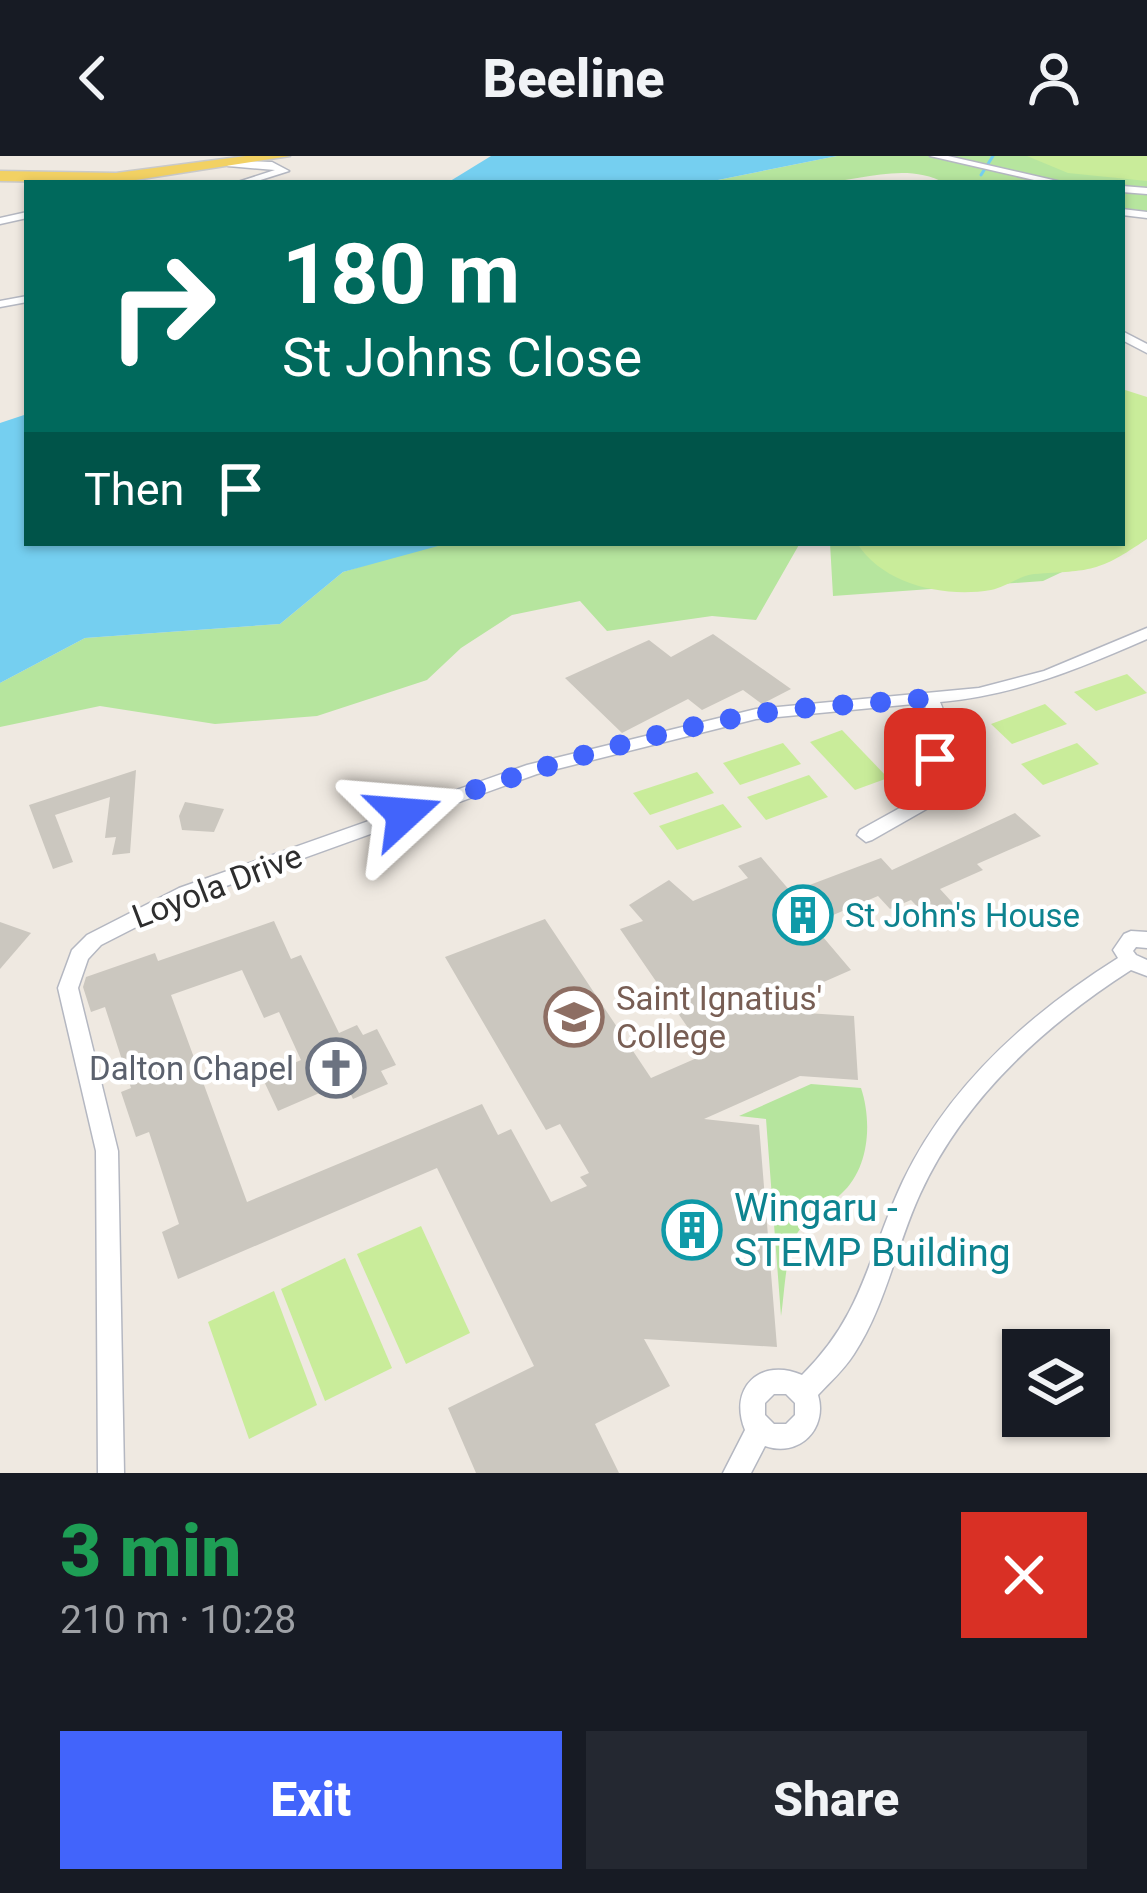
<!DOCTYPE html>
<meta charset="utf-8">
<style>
body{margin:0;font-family:Roboto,sans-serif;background:#242831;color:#f1f3f6;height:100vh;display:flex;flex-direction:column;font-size:45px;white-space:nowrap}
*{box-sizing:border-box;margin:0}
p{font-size:39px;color:#9ea1a6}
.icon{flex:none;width:66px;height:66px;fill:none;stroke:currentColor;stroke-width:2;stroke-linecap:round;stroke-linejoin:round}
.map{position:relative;height:1317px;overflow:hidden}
.sheet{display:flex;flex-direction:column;background:#171b24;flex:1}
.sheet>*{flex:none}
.banner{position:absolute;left:24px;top:24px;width:1101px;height:366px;border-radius:0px;box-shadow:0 3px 9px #0004;background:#00695c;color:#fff;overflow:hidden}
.buttons{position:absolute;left:1002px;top:1173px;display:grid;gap:24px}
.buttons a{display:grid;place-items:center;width:108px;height:108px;border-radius:0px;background:#171b24;box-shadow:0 3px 9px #0004;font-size:60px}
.pin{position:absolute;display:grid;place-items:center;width:102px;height:102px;color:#fff;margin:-51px;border-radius:24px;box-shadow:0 6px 18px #0006}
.me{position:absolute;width:132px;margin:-66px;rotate:71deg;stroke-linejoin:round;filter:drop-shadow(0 0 9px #0008)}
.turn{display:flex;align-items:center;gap:42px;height:252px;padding:0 60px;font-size:54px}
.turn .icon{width:156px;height:156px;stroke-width:2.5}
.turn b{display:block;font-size:84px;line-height:102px}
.then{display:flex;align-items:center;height:114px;padding:0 60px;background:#0003;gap:24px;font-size:45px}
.round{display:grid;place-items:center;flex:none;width:126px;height:126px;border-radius:0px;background:#242831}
.overview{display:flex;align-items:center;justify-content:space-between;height:204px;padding:0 60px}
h1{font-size:72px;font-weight:800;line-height:90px;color:#1e9e55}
.primary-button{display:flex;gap:24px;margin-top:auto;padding:24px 60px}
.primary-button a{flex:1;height:138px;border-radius:0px;background:#4264fb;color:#fff;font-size:48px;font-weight:800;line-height:138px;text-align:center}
.primary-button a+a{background:#242831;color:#f1f3f6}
header{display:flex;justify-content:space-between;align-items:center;height:156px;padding:0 60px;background:#171b24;font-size:54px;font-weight:800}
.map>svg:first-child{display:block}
.green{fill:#b6e59e}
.pitch{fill:#c9ec9a}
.water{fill:#75cff0}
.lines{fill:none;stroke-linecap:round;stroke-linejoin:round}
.stream{stroke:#75cff0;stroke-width:3}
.building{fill:#cbc7bf}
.minor-casing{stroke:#b4b7c1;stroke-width:3}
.primary-casing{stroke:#c9c9c9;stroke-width:3}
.minor{fill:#fff;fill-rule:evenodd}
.primary{fill:#f2d163;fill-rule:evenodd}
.route{stroke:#4264fb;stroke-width:21;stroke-dasharray:0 37.8}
.labels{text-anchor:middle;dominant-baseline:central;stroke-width:9;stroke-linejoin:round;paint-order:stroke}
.street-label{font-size:33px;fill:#2e2e2e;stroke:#fff}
.culture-label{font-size:33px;fill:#0d838f;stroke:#fff;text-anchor:start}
.education-label{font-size:33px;fill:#785e54;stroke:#fff;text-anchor:start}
.worship-label{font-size:33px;fill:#5b616d;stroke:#fff;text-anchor:end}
.near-culture-label{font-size:39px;fill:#0d838f;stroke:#fff;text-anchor:start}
</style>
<header><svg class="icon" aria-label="back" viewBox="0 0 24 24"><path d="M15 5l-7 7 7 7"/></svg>Beeline<svg class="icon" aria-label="person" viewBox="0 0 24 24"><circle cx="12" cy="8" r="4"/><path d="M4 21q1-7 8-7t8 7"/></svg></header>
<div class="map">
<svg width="1147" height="1317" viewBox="0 0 1147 1317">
<rect width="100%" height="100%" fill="#efe9e1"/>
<g class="green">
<path d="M837,0h310v55l-25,-3v-25h-177c-41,-22 -86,-1 -129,0 -38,1 -76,0 -113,0z"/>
<polygon points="1147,376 1043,425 833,440 830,387 1122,387"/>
<polygon points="438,387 800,387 756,464 712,460 607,475 580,445 512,459 461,492 427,524 317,560 215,568 100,550 0,571 0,527 85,482 280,468 343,416"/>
<path d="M811,928l50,4c11,33 9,80 -20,106 -16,14 -31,20 -43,38 -13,21 -13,59 -17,84l-15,-197 -27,-3z"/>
</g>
<g class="pitch">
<polygon points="1027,0 1147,0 1147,25 1068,17"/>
<path d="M1122,233l25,8v142c-50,34 -55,31 -113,35 -13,1 -28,13 -43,16 -46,8 -108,-5 -134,-47h265z"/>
<polygon points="1127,518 1147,537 1096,555 1074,536"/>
<polygon points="1045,548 1067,568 1012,588 991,568"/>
<polygon points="842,574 888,622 855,634 810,586"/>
<polygon points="783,587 801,608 740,629 723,607"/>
<polygon points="1077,587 1099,608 1043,629 1021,608"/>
<polygon points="697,616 714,637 650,659 633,637"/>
<polygon points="809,619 828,641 766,664 747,641"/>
<polygon points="723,648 742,671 677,694 659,670"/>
<polygon points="421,1070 470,1177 406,1208 357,1098"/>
<polygon points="345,1102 392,1212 325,1245 281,1133"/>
<polygon points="274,1135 317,1249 249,1283 208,1166"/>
</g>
<g class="water">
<polygon points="491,0 837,0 703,27 447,27"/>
<polygon points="27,258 27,387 438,390 343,416 280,468 85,482 0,527 0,267"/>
</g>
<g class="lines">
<polyline class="stream" points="981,19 993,0"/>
</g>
<g class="building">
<polygon points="713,478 791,533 762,548 743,534 702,554 688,543 622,577 565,522 649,484 671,501"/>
<polygon points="136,614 130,697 112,699 116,681 105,682 110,641 55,659 73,706 53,713 29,649"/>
<polygon points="185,646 224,653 214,676 182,674 179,660"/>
<polygon points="1015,657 1041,680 977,708 983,714 940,733 961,756 934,768 911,744 890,753 878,740 812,768 851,814 760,854 854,860 858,924 800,920 704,963 759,969 777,1191 644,1183 670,1230 595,1268 619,1317 476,1317 448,1252 534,1210 437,1012 178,1123 162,1076 179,1068 149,976 136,981 121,936 131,932 105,851 91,856 83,831 86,821 155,797 158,805 274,765 291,803 301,799 339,877 357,869 363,879 377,873 396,909 381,915 388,928 353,943 345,926 278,955 262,921 301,904 279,856 264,862 242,814 171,839 247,1046 482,948 498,979 511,973 551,1046 587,1030 580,1021 589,1017 560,968 546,974 445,801 545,763 651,922 706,898 620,773 643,765 629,749 669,724 693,745 748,722 738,710 761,701 791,736 881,702 892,714"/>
<polygon points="0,766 31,777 0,813"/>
</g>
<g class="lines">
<defs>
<g id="minor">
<polygon points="930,0 948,0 1066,27 1047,27"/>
<polygon points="231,5 272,6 289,15 251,27 235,27 275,14 228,10 226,8"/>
<polygon points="1122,30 1147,32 1147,38 1122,36"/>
<polygon points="1122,53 1147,56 1147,62 1122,59"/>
<polygon points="27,56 27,62 0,68 0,62"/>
<polygon points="27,140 27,146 0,151 0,145"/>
<polygon points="1122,175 1147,188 1147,197 1122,184"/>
<path d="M1147,472v11c-69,30 -131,56 -207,63 15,33 4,68 -7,101l-3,4 -58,33 -6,2 -9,-7 3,-5 56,-31c11,-31 21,-63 8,-96l-168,16 -219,55 -344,124 -92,47 -13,14 -10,29 40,163 6,322h-26l-2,-322 -38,-163 14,-38 15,-15 92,-47 348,-123 229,-56 223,-21 65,-17z"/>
<path d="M1131,775l16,1v16l-11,-1 -3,4 3,4 11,5v16l-16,-6c-87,56 -167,128 -211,224 -24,52 -34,111 -66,160 -10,16 -24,28 -36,41 10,34 -19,63 -53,51l-14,27h-28l22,-43c-17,-42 15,-73 57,-55 62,-61 66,-120 101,-194 46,-96 126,-167 215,-223l-5,-8 11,-16zM774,1238h12l9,9v12l-9,9h-12l-9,-9v-12z"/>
</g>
<polygon id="primary" points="246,0 290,0 116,27 0,25 0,15 116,17"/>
</defs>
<use href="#minor" class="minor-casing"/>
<use href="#primary" class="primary-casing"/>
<use href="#minor" class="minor"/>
<use href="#primary" class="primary"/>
</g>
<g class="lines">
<path class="route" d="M404,658c115,-40 232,-79 353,-100 57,-9 116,-10 173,-16l10,23 -5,38"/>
</g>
<defs>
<symbol id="building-ring" viewBox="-11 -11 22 22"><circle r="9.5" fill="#fff" stroke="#0f9aa8" stroke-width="1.5"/><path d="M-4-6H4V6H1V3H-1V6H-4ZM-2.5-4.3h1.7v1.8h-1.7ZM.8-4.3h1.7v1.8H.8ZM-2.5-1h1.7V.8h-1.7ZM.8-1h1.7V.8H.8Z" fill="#0f9aa8"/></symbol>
<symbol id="school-ring" viewBox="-11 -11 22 22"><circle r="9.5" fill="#fff" stroke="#8d6e63" stroke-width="1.5"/><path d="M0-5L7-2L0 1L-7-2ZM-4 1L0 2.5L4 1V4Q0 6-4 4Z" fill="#8d6e63"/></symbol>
<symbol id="church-ring" viewBox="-11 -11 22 22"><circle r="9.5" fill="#fff" stroke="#6b7280" stroke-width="1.5"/><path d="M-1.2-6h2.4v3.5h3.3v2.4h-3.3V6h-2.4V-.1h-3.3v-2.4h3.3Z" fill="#6b7280"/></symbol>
</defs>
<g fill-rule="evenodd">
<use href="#building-ring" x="770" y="726" width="66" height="66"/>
<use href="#school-ring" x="541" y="828" width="66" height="66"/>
<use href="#church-ring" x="303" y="879" width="66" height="66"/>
<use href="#building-ring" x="659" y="1041" width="66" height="66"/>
</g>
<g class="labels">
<g class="street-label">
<text transform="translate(217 730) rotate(-21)">Loyola Drive</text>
</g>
<g class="culture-label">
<text x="845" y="759">St John's House</text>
</g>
<g class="education-label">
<text x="616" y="842">Saint Ignatius'<tspan x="616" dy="38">College</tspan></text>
</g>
<g class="worship-label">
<text x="294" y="912">Dalton Chapel</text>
</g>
<g class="near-culture-label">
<text x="734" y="1052">Wingaru -<tspan x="734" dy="45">STEMP Building</tspan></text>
</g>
</g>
</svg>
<div class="buttons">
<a><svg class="icon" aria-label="layers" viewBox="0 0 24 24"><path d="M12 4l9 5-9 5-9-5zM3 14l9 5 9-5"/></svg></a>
</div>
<div class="pin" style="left:935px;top:603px;background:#d93025"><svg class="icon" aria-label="arrive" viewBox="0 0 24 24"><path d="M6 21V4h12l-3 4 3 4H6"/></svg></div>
<svg class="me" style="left:404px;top:658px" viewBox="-20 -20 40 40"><path d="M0-17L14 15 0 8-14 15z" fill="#4264fb" stroke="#fff" stroke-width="4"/></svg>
<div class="banner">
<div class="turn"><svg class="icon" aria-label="right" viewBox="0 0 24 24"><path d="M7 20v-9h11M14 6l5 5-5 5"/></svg><div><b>180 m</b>St Johns Close</div></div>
<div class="then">Then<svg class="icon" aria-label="arrive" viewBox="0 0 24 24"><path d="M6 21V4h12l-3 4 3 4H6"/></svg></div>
</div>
</div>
<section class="sheet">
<div class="overview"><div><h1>3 min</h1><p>210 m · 10:28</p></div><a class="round" style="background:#d93025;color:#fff"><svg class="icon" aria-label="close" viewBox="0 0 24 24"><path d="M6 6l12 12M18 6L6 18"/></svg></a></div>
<div class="primary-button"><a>Exit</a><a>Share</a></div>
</section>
